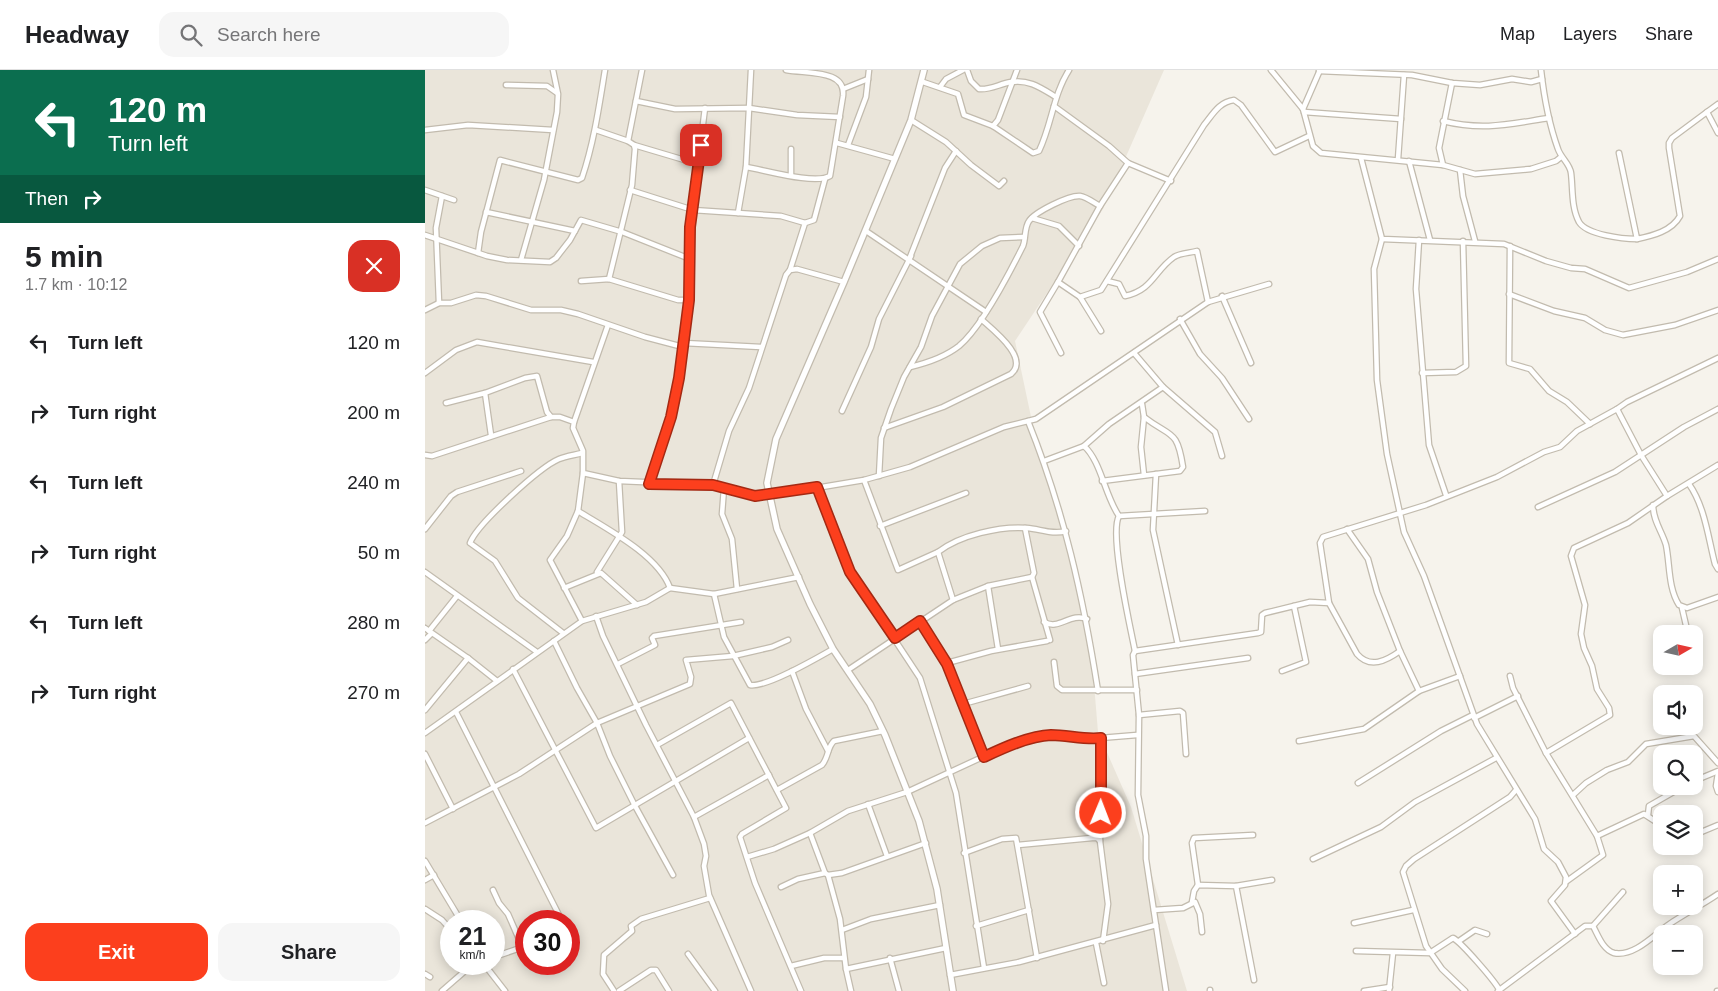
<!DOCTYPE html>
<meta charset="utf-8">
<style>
body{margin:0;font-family:Arial,sans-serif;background:#f6f6f6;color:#202124;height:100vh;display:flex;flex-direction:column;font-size:19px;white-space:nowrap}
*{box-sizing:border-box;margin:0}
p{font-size:16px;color:#757577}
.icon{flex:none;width:28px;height:28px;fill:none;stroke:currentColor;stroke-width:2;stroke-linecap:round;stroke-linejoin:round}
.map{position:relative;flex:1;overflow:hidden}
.details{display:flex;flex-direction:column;background:#fff;width:425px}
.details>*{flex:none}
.banner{background:#0b6e4f;color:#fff;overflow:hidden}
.needle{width:32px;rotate:81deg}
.controls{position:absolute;left:1228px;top:555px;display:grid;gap:10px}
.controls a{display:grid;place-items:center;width:50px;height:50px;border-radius:10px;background:#fff;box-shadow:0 2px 12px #0003;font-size:25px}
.speed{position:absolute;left:15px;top:840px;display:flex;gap:10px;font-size:25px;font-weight:700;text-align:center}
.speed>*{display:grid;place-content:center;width:65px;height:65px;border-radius:50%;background:#fff;box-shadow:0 2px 12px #0003;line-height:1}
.speed small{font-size:12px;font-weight:400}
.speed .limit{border:8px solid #d22;background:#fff;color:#111}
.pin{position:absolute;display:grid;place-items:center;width:42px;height:42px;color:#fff;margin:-21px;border-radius:10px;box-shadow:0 2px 8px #0006}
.me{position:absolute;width:55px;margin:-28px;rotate:1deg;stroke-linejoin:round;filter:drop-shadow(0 0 4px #0008)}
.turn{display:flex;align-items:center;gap:18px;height:105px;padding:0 25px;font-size:22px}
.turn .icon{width:65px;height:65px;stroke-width:2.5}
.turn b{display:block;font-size:35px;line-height:42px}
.then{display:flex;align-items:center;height:48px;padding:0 25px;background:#0003;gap:10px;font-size:19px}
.round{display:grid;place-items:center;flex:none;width:52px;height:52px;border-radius:15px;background:#f6f6f6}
.headline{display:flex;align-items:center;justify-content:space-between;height:85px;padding:0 25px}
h1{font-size:30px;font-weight:700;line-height:38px}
.cta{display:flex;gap:10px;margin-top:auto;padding:10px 25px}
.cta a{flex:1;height:58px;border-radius:15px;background:#fc3f1d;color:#fff;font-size:20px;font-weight:700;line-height:58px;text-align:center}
.cta a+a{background:#f6f6f6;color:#202124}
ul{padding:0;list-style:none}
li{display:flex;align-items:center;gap:15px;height:70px;padding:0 25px}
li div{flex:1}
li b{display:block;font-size:19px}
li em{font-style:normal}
header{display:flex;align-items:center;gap:30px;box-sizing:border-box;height:70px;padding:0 25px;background:#fff;border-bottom:1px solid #e0e0e0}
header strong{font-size:24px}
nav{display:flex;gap:28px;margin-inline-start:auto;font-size:18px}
.search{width:350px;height:45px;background:#f6f6f6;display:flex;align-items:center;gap:12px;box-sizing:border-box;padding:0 18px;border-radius:15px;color:#757577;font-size:19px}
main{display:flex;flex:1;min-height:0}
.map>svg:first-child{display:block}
.residential{fill:#eae5da;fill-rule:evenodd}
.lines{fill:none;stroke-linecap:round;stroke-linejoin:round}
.minor-casing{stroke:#c2bbae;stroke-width:7}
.tertiary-casing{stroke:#c2bbae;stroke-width:8}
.minor{stroke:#fff;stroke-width:4.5}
.tertiary{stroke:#fff;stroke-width:5.5}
.route-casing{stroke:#a42913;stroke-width:12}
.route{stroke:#fc3f1d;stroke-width:9}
</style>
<header>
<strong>Headway</strong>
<div class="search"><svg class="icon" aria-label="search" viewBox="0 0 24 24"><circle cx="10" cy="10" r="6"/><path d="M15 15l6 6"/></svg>Search here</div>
<nav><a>Map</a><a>Layers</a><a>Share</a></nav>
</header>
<main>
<section class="details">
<div class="banner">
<div class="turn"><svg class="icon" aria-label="left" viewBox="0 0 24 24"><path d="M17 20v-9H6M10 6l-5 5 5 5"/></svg><div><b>120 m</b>Turn left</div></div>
<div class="then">Then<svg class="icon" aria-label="right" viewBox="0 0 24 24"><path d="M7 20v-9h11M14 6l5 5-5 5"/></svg></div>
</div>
<div class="headline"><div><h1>5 min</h1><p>1.7 km · 10:12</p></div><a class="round" style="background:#d93025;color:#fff"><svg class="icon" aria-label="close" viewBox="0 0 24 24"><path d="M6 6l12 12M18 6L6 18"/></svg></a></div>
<ul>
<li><svg class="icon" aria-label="left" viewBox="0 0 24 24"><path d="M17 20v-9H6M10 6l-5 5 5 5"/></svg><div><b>Turn left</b></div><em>120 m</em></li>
<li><svg class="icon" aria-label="right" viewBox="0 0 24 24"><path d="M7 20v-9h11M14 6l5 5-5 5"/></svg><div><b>Turn right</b></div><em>200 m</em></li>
<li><svg class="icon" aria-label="left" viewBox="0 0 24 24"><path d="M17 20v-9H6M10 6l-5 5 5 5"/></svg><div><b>Turn left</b></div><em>240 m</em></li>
<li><svg class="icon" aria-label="right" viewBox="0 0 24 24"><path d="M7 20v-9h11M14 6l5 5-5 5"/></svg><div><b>Turn right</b></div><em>50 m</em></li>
<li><svg class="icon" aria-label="left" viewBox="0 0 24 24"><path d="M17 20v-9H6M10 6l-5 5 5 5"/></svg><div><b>Turn left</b></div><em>280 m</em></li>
<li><svg class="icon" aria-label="right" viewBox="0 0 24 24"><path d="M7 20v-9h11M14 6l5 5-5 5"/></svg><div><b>Turn right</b></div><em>270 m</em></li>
</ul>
<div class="cta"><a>Exit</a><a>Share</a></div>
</section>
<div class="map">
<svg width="1293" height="921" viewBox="0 0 1293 921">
<rect width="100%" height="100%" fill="#f6f3ec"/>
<path class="residential" d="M0,0h739l-61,139 -88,132 23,109 18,42 14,53 21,103 7,84 33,75 56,184h-762zM26,851h43v43h-43zM101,851h43v43h-43z"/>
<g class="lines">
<defs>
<g id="minor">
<path d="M542,0l4,11 8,8c12,1 20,-5 32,-7 18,-3 30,6 45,15"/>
<polyline points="846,0 878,39 888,76 896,83 1018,95 1050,104 1106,99 1131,91 1136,87"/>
<path d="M1116,0c3,27 8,54 17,79 3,9 12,15 13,24 2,15 0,34 8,49 8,13 44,17 58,17"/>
<polyline points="894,1 987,5 1027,13 1055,15 1087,9 1106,12 1117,9"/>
<path d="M498,12l35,12 6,21 29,11 40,27 6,-2c13,-27 14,-56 30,-81"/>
<polyline points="81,15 122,16 132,23"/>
<polyline points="515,17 521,9 538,0"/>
<polyline points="418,19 443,9"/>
<polyline points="211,31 250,39 324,38 372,45 415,47"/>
<polyline points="629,36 684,76 703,93 746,111"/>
<polyline points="878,39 895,0"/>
<polyline points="879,42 976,49"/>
<polyline points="1282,42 1293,34"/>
<polyline points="486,50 521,72 546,95 574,116 579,111"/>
<path d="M1018,51c40,10 66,3 106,-3"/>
<polyline points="568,56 573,50 592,0"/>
<polyline points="0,60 43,55 128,60"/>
<polyline points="171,60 203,71"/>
<polyline points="412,73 470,89"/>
<polyline points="209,75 273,94"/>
<polyline points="423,75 441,27 444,0"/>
<path d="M1194,83l18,86c15,-3 35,-8 43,-23l-11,-68v-5l3,-5 35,-26 11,21"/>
<polyline points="936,88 957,169 1079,174 1121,191 1146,198 1160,199 1204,218 1262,202 1293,189"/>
<polyline points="973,89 979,5"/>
<polyline points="984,91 1005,170"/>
<path d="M703,93l-28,43 -42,76 22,15 21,-7 103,-165c9,-11 15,-23 30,-25l7,5 34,47 34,-16"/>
<polyline points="1018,95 1014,78 1027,13"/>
<path d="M321,97c19,3 69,18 84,9l13,-80c3,-26 -33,-22 -57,-26"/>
<polyline points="1035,100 1038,126 1050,171"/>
<polyline points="366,105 366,79"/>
<polyline points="0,120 29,130"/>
<polyline points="205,120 268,140 356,146 380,153 389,150 400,109"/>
<polyline points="61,142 150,161"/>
<polyline points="313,143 321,97 326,0"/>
<polyline points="607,148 634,156 654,176"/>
<polyline points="441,161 561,242"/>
<polyline points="0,165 62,186 82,190 125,192 131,188 145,170 156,150 197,162 265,189"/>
<polyline points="957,169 949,199 952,310 962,384 979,462 999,506 1052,654 1110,749 1119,779 1133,792 1141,807 1140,815 1126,831 1150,864"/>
<polyline points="994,170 991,219 1004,375 1021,425"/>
<polyline points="1085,176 1084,293 1105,299 1124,321 1142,332 1165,354"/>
<path d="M53,183l3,-21 19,-72 78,20 4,-2c12,-36 17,-71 23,-108"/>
<polyline points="485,187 520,98 531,81"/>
<polyline points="96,190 119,110 132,42 133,24 128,0"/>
<polyline points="365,200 380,153"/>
<polyline points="184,209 207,115 210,79 209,75 203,71 217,0"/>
<polyline points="156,211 184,209 253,230 264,230"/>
<path d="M682,211l12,3 6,12c28,-6 29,-25 49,-39 6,-4 16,-4 23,-6l11,51"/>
<polyline points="633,212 615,242 636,283"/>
<polyline points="1084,224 1129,241 1160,248 1180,260 1198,265 1250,255 1293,240"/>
<polyline points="797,226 826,293"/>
<polyline points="655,227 676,261"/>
<polyline points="14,233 11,158 17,126"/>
<polyline points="0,240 14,233 26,233 51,225 61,226 106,240 136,240 153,244 220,267 258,277"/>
<polyline points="755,249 775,284 797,308 824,349"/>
<polyline points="259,273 336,277"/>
<polyline points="709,283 738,317 790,362 797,386"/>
<path d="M485,297c17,-4 35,-10 49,-21 23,-19 50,-72 64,-100 3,-7 1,-18 6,-25 6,-9 40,-26 51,-25 7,1 14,7 20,10"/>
<polyline points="0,303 31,280 52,272 168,292"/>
<polyline points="997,303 1031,302 1041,296 1038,171"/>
<polyline points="60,323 66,365"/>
<polyline points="21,333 60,323 100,308 112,306 122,342 126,347 135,347 149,352 148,358 158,381 158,403 194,411 288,415 330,426 343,426 439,410 485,397 579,357 611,349 783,232 844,214"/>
<polyline points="717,334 719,347 716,377 719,405"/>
<polyline points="1192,339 1202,332 1293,288"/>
<polyline points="417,341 446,277 454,249 486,186"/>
<path d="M603,351c36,90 55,175 70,270"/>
<polyline points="149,352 183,255"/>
<path d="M459,358l59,-21 68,-33c19,-16 -18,-44 -30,-55"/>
<polyline points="659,376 684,354 738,317"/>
<polyline points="0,385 7,386 126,347"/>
<path d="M619,391l40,-15c17,15 21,50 35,70l86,-5"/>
<polyline points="731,404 728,460 753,575"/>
<polyline points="454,406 456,368 466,339 479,307 496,277 507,246 535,194 557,176 575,168 599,167"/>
<polyline points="439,410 473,500 513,482"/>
<path d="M677,411l78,-10 3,-4c-6,-39 -12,-29 -39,-50"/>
<polyline points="225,413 246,347 260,266 264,230 265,157 280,38"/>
<path d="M1264,414c16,23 19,53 26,80l3,5"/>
<polyline points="288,415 304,361 324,318 361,205 365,200 372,199 419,212"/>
<polyline points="391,417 425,502 495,608 531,723 559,898"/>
<polyline points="299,418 297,444 307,469 312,519"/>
<path d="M1228,435c0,16 9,26 13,40 4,19 2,43 13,60l8,3 31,-11"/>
<polyline points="1113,437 1190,402 1259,357 1293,339"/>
<path d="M153,441c29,18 80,44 92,77"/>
<path d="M694,446c-10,18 11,110 16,135l-2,4 6,60 -1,80 8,41v23l20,132"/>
<polyline points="455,456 541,423"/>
<polyline points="0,459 26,426 32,422 96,401"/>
<polyline points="922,459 943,489 952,522 975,581 994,621"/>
<polyline points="0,502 112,582"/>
<polyline points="172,502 197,462 194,411"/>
<polyline points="607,507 625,570"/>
<polyline points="563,516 573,579"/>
<polyline points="139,518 176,503 212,535"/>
<path d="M289,524l10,43 26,48c16,3 67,-27 83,-36"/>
<path d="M528,530l-15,-48c22,-17 62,-26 89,-24 13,1 26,7 39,3"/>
<polyline points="1257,538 1263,564"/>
<polyline points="171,546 178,566 221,655 269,747 279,774 281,786 279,796 284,825 326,921"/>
<polyline points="157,551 125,490 142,466 153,441 158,403"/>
<polyline points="495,551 522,593 559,687"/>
<path d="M619,552c15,9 26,-10 43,-3"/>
<polyline points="0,558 43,588 72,611"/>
<polyline points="4,561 32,526"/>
<path d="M138,563l-45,-35 -23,-37 -25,-18c7,-19 70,-76 89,-84 7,-3 16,-4 23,-6"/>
<polyline points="0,570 6,564"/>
<polyline points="129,571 152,618 172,653 185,686 209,734 248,805"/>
<polyline points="710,581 833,563 836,562 837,545 840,543 885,532 904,533"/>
<path d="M975,581c-14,10 -30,18 -43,3l-28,-51 -9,-60 3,-6 103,-32 71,-28 47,-25 16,-5 17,-16 40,-22 24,46 26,41"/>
<polyline points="629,592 632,616 637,620 712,620"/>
<polyline points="522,593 566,581 622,571"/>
<polyline points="193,594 230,575 227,568 229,566 316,552"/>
<polyline points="88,599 171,758 324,668"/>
<polyline points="423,600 528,530 563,516 607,507 609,503 600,458"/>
<polyline points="367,601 381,639 403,681"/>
<polyline points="857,601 881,592 869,536"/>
<polyline points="710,604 823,588"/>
<polyline points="1085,606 1088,618 1121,683 1172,766 1178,785 1142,811"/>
<polyline points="538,634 603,616"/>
<polyline points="0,640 43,588"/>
<polyline points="31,642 137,851"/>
<polyline points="714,645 755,641 758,643 761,684"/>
<polyline points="1049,648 1093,626"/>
<polyline points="0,663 157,551 221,532 245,518 289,524 374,507"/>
<polyline points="874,671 939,659 994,621 1035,606"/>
<polyline points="232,675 306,633 361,738 317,764 315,767 330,813 376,921"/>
<polyline points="1121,683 1185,645 1184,638 1172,619 1167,596 1159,578 1156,564 1160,535 1146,486 1149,478 1203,453 1242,426 1293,395"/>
<polyline points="0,684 28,739"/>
<polyline points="1293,703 1291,716 1293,722"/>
<polyline points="1269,711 1293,701"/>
<polyline points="933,713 1016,661 1048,645"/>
<path d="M352,720l45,-25c7,-8 5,-18 12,-24l49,-10"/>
<polyline points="1148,725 1161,713 1182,700 1203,692 1221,674 1269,666 1293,693"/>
<polyline points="443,734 462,786"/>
<polyline points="1223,745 1224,736 1259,716"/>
<polyline points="269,747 344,705"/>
<polyline points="0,753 94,704 172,653 265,614 266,607 261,590 308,586 347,577 363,570"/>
<polyline points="385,763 400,803 403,805 417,803 501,773"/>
<polyline points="1269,765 1293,755"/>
<polyline points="1172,766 1219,744 1236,755"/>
<polyline points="675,771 677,668"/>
<polyline points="593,775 667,768 672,768 675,771 683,834 678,871"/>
<polyline points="539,783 577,769 591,768 612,888"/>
<polyline points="322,787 349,779 385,763 423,741 482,722 577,678 623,666 663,669 712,665"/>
<polyline points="888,789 956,757 990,732 1071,688"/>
<polyline points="0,791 36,851"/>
<polyline points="403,805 415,849 421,899 426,921"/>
<polyline points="0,810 9,805"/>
<polyline points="773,815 767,773 769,768 828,765"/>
<polyline points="811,816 847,810"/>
<polyline points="356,817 373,809 400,803"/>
<polyline points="68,820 74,833 83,844 97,876"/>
<polyline points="767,832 769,821 773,815 811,816 829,910"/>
<polyline points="0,839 17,850 26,860"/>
<polyline points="729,840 758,838 770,832 775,844 777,862"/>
<polyline points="929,853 988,840"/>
<polyline points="551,856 604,840"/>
<polyline points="1168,856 1198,822"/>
<polyline points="417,860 446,849 515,835"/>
<polyline points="1034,871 1050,860 1062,864"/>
<polyline points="671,873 679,913"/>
<path d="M931,881l74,2 23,-15c8,4 42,43 47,53"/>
<polyline points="263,884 290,921"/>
<polyline points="69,887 101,876"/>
<polyline points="465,888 474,921"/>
<polyline points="59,894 80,921"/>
<polyline points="366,896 399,888 419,888"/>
<polyline points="421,899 521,878"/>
<polyline points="0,904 5,907"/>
<polyline points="525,905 594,892 731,855"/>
<polyline points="17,921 48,894"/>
<polyline points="189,921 178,904 179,885 207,861 206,856 216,849 285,828"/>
<polyline points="194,921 226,900 231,900 244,921"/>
<polyline points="785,921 785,920"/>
<polyline points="939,921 965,917"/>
<polyline points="964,921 968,883"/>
<polyline points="1040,921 1017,899 1001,876 978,802 981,796 989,789 1085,727 1091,720"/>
<path d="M1073,921l87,-65h8c5,9 10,24 21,27 20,4 40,-18 54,-28 16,-11 34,-20 50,-31"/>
<polyline points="1292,921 1293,921"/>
</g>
<polyline id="tertiary" points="499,0 486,50 419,212 351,369 342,413 352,459 385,534 408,579 445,634 460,665 494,751 512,819 528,921"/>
</defs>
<use href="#minor" class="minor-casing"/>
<use href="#tertiary" class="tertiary-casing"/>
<use href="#minor" class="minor"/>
<use href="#tertiary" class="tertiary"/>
</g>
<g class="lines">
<defs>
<path id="route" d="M276,75l-11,82 -1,73 -10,78 -8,39 -22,67 64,1 42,11 62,-9 33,85 45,66 25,-17 27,43 37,93c19,-9 45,-21 67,-22 17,0 33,5 50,3v75"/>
</defs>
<use href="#route" class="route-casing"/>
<use href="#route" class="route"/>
</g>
</svg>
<div class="controls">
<a><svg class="needle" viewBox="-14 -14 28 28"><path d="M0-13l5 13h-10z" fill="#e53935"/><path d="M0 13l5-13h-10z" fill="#757577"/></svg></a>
<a><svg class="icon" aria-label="sound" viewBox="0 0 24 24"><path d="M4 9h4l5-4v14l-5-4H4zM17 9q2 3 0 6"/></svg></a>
<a><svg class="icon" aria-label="search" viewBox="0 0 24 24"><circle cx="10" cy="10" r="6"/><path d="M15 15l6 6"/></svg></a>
<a><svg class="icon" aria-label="layers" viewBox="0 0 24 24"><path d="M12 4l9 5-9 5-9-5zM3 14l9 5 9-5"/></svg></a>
<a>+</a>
<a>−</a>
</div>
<div class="speed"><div>21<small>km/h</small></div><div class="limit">30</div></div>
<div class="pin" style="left:276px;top:75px;background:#d93025"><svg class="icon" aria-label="arrive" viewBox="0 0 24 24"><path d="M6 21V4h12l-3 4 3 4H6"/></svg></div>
<svg class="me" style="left:676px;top:743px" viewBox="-20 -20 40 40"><circle r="17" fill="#fc3f1d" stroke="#fff" stroke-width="3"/><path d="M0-11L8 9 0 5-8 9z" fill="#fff"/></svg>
</div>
</main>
